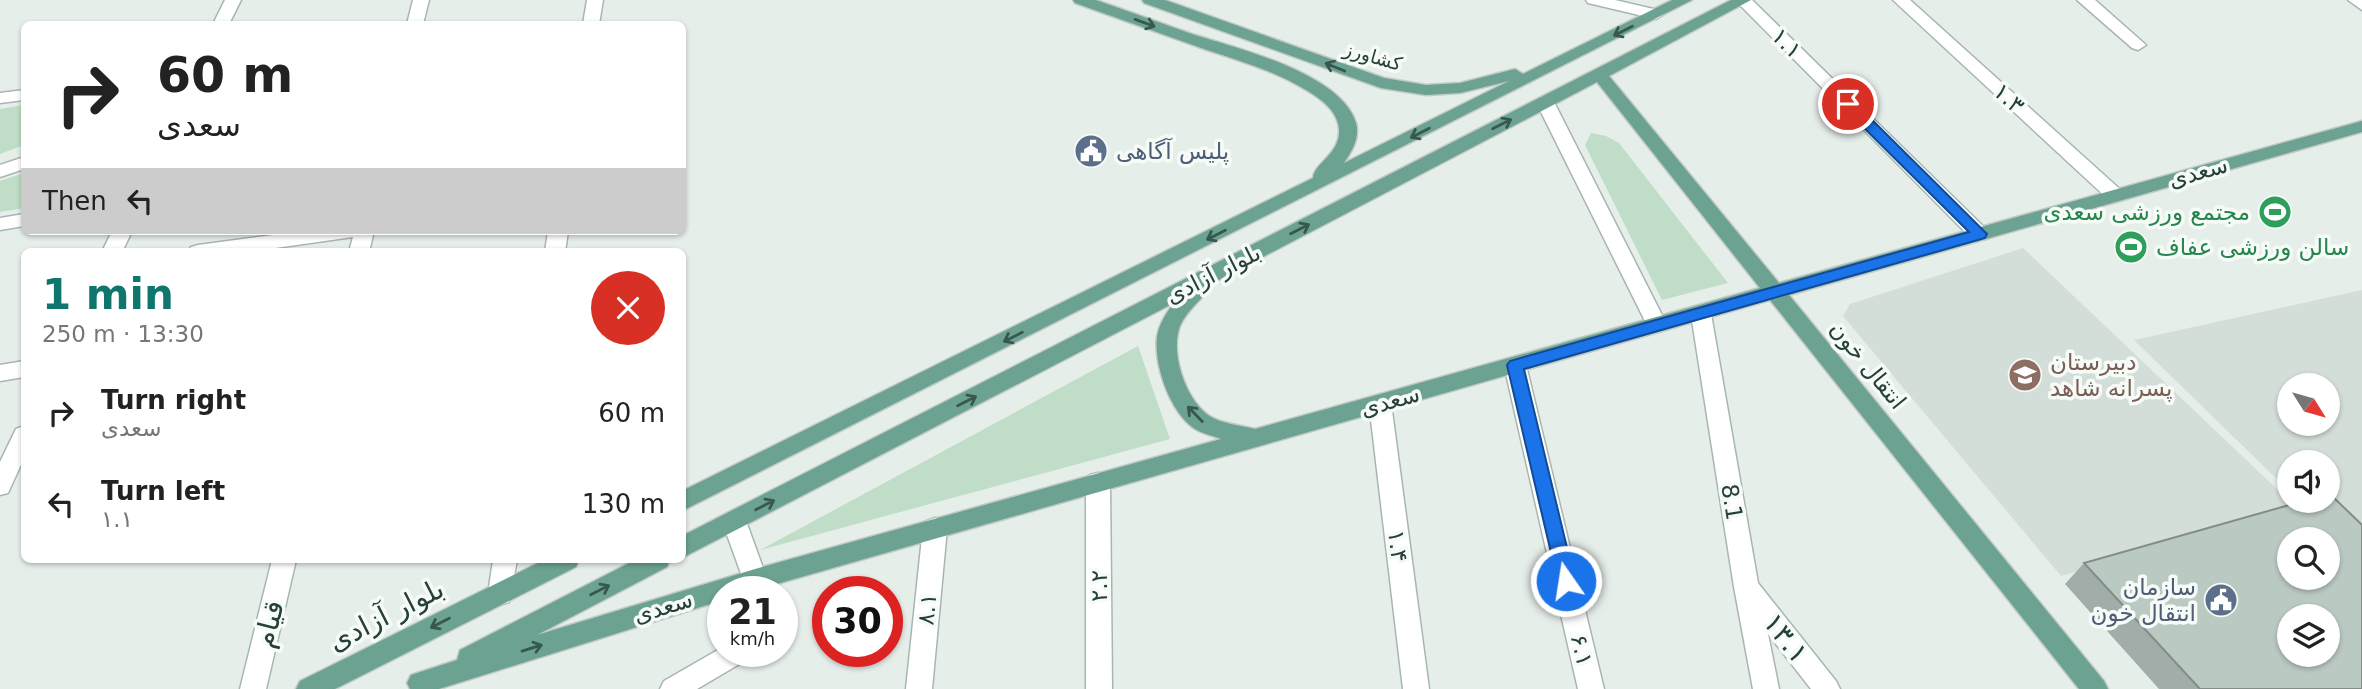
<!DOCTYPE html>
<meta charset="utf-8">
<style>
body{margin:0;font-family:"DejaVu Sans",Cairo,sans-serif;background:#f6f6f6;color:#222;height:100vh;display:flex;flex-direction:column;font-size:26px;white-space:nowrap}
*{box-sizing:border-box;margin:0}
p{font-size:23px;color:#767676}
.icon{flex:none;width:38px;height:38px;fill:none;stroke:currentColor;stroke-width:2;stroke-linecap:round;stroke-linejoin:round}
.map{position:relative;flex:1;overflow:hidden}
.details{position:absolute;left:21px;top:248px;width:665px;height:315px;display:flex;flex-direction:column;background:#fff;border-radius:10px;box-shadow:0 2px 5px #0004}
.details>*{flex:none}
.guide{position:absolute;left:21px;top:21px;width:665px;height:214px;border-radius:10px;box-shadow:0 2px 5px #0004;background:#fff;color:#222;overflow:hidden}
.needle{width:46px;rotate:127deg}
.tools{position:absolute;left:2277px;top:373px;display:grid;gap:14px}
.tools a{display:grid;place-items:center;width:63px;height:63px;border-radius:50%;background:#fff;box-shadow:0 2px 5px #0004;font-size:35px}
.speed{position:absolute;left:707px;top:576px;display:flex;gap:14px;font-size:35px;font-weight:700;text-align:center}
.speed>*{display:grid;place-content:center;width:91px;height:91px;border-radius:50%;background:#fff;box-shadow:0 2px 5px #0004;line-height:1}
.speed small{font-size:18px;font-weight:400}
.speed .limit{border:10px solid #d22;background:#fff;color:#111}
.pin{position:absolute;display:grid;place-items:center;width:60px;height:60px;color:#fff;margin:-30px;border:4px solid #fff;border-radius:50%;box-shadow:0 2px 7px #0007}
.me{position:absolute;width:77px;margin:-38px;rotate:347deg;stroke-linejoin:round;filter:drop-shadow(0 0 5px #0008)}
.turn{display:flex;align-items:center;gap:24px;height:147px;padding:0 21px;font-size:32px}
.turn .icon{width:91px;height:91px;stroke-width:2.5}
.turn b{display:block;font-size:49px;line-height:60px}
.then{display:flex;align-items:center;height:66px;padding:0 21px;background:#0003;gap:14px;font-size:26px}
.round{display:grid;place-items:center;flex:none;width:74px;height:74px;border-radius:37px;background:#f6f6f6}
.overview{display:flex;align-items:center;justify-content:space-between;height:119px;padding:0 21px}
h1{font-size:42px;font-weight:600;line-height:52px;color:#0f766e}
ul{padding:0;list-style:none}
li{display:flex;align-items:center;gap:21px;height:91px;padding:0 21px}
li div{flex:1}
li b{display:block;font-size:26px}
li em{font-style:normal}
.map>svg:first-child{display:block}
.built{fill:#d4ded9;fill-rule:evenodd}
.green{fill:#c0dec7}
.lines{fill:none;stroke-linecap:round;stroke-linejoin:round}
.minor-casing{stroke:#a8b6b1;stroke-width:3}
.major-casing{stroke:#c2cac7;stroke-width:3}
.minor{fill:#fff;fill-rule:evenodd}
.major{fill:#6ca291;fill-rule:evenodd}
.wall{fill:#a1ada8}
.building{fill:#bbc9c3;stroke:#838d88;stroke-width:2;fill-rule:evenodd}
.oneway{stroke:#37584e}
.route{fill:#1a73e8;stroke:#114b97;stroke-width:2}
.labels{text-anchor:middle;dominant-baseline:central;stroke-width:7;stroke-linejoin:round;paint-order:stroke}
.far-street-label{font-size:19px;fill:#254037;stroke:#f7fbf8}
.street-label{font-size:23px;fill:#254037;stroke:#f7fbf8}
.service-label{font-size:23px;fill:#4e5e75;stroke:#f7fbf8;text-anchor:start}
.leisure-label{font-size:23px;fill:#27864d;stroke:#f7fbf8;text-anchor:end}
.education-label{font-size:23px;fill:#785e54;stroke:#f7fbf8;text-anchor:start}
.near-street-label{font-size:28px;fill:#254037;stroke:#f7fbf8}
</style>
<div class="map">
<svg width="2362" height="689" viewBox="0 0 2362 689">
<rect width="100%" height="100%" fill="#e6eeea"/>
<g class="built">
<polygon points="2023,248 2299,510 2061,576 1843,316 1850,304"/>
<path d="M2362,290v272l-63,-61 29,-1v-38h-39v29l-155,-151zM2289,385h39v39h-39z"/>
</g>
<g class="green">
<polygon points="24,105 24,145 0,154 0,109"/>
<polygon points="1591,133 1606,136 1619,143 1728,283 1662,300 1585,145"/>
<polygon points="24,173 24,208 0,212 0,181"/>
<polygon points="1138,346 1170,439 760,550"/>
</g>
<g class="lines">
<defs>
<g id="minor">
<polygon points="225,0 241,0 229,24 213,24"/>
<polygon points="413,0 429,0 423,24 407,24"/>
<polygon points="587,0 603,0 599,24 583,24"/>
<polygon points="1586,0 1615,0 1662,11 1664,14 1656,19 1588,3"/>
<polygon points="1735,0 1752,0 1986,229 1989,234 1986,239 1972,239"/>
<polygon points="1893,0 1910,0 2123,192 2125,196 2123,200 2109,200"/>
<polygon points="2077,0 2095,0 2146,45 2138,50 2132,48"/>
<polygon points="2348,0 2362,0 2362,10"/>
<polygon points="24,90 24,100 0,103 0,93"/>
<polygon points="1545,97 1554,102 1667,325 1664,330 1657,332 1650,330 1647,325 1536,102"/>
<polygon points="24,157 24,169 0,177 0,165"/>
<polygon points="24,214 24,226 0,230 0,218"/>
<polygon points="112,231 132,231 122,252 102,252"/>
<polygon points="303,231 374,231 369,252 349,252 353,237 246,252 188,252 191,247 198,245"/>
<polygon points="548,231 568,231 565,252 545,252"/>
<polygon points="1701,307 1708,309 1711,314 1758,583 1836,681 1840,689 1811,689 1768,634 1779,689 1753,689 1734,587 1691,314 1694,309"/>
<polygon points="1515,357 1523,359 1526,365 1604,689 1578,689 1504,365 1507,359"/>
<polygon points="24,361 24,377 0,381 0,365"/>
<polygon points="1380,395 1388,397 1391,403 1429,689 1403,689 1369,403 1372,397"/>
<polygon points="24,426 24,458 8,493 0,495 0,462 16,429"/>
<polygon points="1098,473 1106,475 1110,482 1112,689 1086,689 1086,482 1090,475"/>
<polygon points="734,511 742,514 746,521 767,579 764,592 740,592 743,579 722,521 726,514"/>
<polygon points="935,518 943,521 947,528 932,689 906,689 923,528 927,521"/>
<polygon points="272,560 296,560 266,689 240,689"/>
<polygon points="493,560 517,560 509,602 500,605 491,602 488,594"/>
<polygon points="723,647 723,651 752,651 748,659 697,689 660,689 664,681"/>
</g>
<g id="major">
<path d="M1073,0h23c32,11 64,23 96,34 44,14 149,39 164,89 4,15 -4,28 -12,40l165,-82 -49,12 -34,2 -45,-7 -237,-85 -2,-3h23l219,78 42,7 34,-2 55,-14 8,5 149,-74h20l-1010,511v-20l631,-313c1,-15 28,-24 26,-49 -1,-18 -19,-31 -33,-39 -31,-19 -66,-29 -99,-40 -44,-16 -88,-31 -132,-47z"/>
<path d="M1731,0h20l-142,76 170,207 583,-162v11l-573,163 315,386 4,8h-29l-309,-389 -1021,292h-26v8l-284,89h-29l-3,-6 4,-8 46,-15 3,-10 175,-90h35l-3,7 -130,68 218,-66 466,-130c-10,-4 -22,-6 -30,-13 -22,-18 -37,-61 -34,-89 2,-13 9,-24 17,-34l-492,255v-22zM1597,82l163,206 -505,141c-15,-4 -34,-5 -47,-14 -23,-17 -38,-62 -28,-89 7,-17 25,-28 33,-43z"/>
<polygon points="544,560 579,560 576,567 335,689 296,689 300,681"/>
</g>
</defs>
<use href="#minor" class="minor-casing"/>
<use href="#major" class="major-casing"/>
<use href="#minor" class="minor"/>
<use href="#major" class="major"/>
</g>
<polygon class="wall" points="2084,563 2362,689 2159,689 2065,584"/>
<path class="building" d="M2330,494l32,31v164h-162l-116,-126 223,-63h21v-5zM2289,539h39v39h-39zM2289,616h39v38h-39z"/>
<defs><path id="oneway-shaft" d="M-6 0H5M1.5-3L5.5 0L1.5 3" fill="none" stroke-width="1.6" stroke-linecap="round" stroke-linejoin="round" transform="scale(1.75)"/></defs>
<g class="oneway">
<use href="#oneway-shaft" transform="translate(1145 23) rotate(20)"/>
<use href="#oneway-shaft" transform="translate(1623 31) rotate(153)"/>
<use href="#oneway-shaft" transform="translate(1335 67) rotate(-158)"/>
<use href="#oneway-shaft" transform="translate(1502 124) rotate(-27)"/>
<use href="#oneway-shaft" transform="translate(1420 133) rotate(153)"/>
<use href="#oneway-shaft" transform="translate(1300 229) rotate(-27)"/>
<use href="#oneway-shaft" transform="translate(1216 235) rotate(153)"/>
<use href="#oneway-shaft" transform="translate(1013 337) rotate(153)"/>
<use href="#oneway-shaft" transform="translate(967 401) rotate(-27)"/>
<use href="#oneway-shaft" transform="translate(1195 414) rotate(-134)"/>
<use href="#oneway-shaft" transform="translate(765 505) rotate(-27)"/>
<use href="#oneway-shaft" transform="translate(600 590) rotate(-27)"/>
<use href="#oneway-shaft" transform="translate(440 623) rotate(153)"/>
<use href="#oneway-shaft" transform="translate(532 648) rotate(-17)"/>
</g>
<polygon class="route" points="1848,100 1853,101 1987,234 1985,238 1524,369 1575,581 1572,587 1566,589 1559,587 1507,365 1510,361 1969,232 1843,107 1843,101"/>
<defs>
<symbol id="civic-disc" viewBox="-11 -11 22 22"><circle r="9.5" fill="#5c6f8a" stroke="#f7fbf8"/><path d="M-.6-6.5H3V-4.5H.6V-3L4-1V1h2V6H-6V1h2V-1L-.6-3ZM-1.2 2.5V6h2.4V2.5Z" fill="#fff"/></symbol>
<symbol id="stadium-disc" viewBox="-11 -11 22 22"><circle r="9.5" fill="#2e9e5b" stroke="#f7fbf8"/><path d="M0-5a6.5 5 0 1 0 0 10a6.5 5 0 1 0 0-10ZM-3.5-1.8h7v3.6h-7Z" fill="#fff"/></symbol>
<symbol id="school-disc" viewBox="-11 -11 22 22"><circle r="9.5" fill="#8d6e63" stroke="#f7fbf8"/><path d="M0-5L7-2L0 1L-7-2ZM-4 1L0 2.5L4 1V4Q0 6-4 4Z" fill="#fff"/></symbol>
</defs>
<g fill-rule="evenodd">
<use href="#civic-disc" x="1072" y="132" width="38" height="38"/>
<use href="#stadium-disc" x="2256" y="193" width="38" height="38"/>
<use href="#stadium-disc" x="2112" y="228" width="38" height="38"/>
<use href="#school-disc" x="2006" y="356" width="38" height="38"/>
<use href="#civic-disc" x="2202" y="581" width="38" height="38"/>
</g>
<g class="labels">
<g class="far-street-label">
<text transform="translate(1373 56) rotate(16)">کشاورز</text>
</g>
<g class="street-label">
<text transform="translate(1787 43) rotate(45)">۱.۱</text>
<text transform="translate(2009 98) rotate(42)">۱.۳</text>
<text transform="translate(2198 172) rotate(-16)">سعدی</text>
<text transform="translate(1213 274) rotate(-27)">بلوار آزادی</text>
<text transform="translate(1868 365) rotate(51)">انتقال خون</text>
<text transform="translate(1390 401) rotate(-16)">سعدی</text>
<text transform="translate(1732 502) rotate(81)">8.1</text>
<text transform="translate(1398 546) rotate(83)">۱.۴</text>
<text transform="translate(1099 586) rotate(-90)">۲.۲</text>
<text transform="translate(663 607) rotate(-17)">سعدی</text>
<text transform="translate(927 609) rotate(-84)">۸.۱</text>
<text transform="translate(1582 650) rotate(77)">۶.۱</text>
</g>
<g class="service-label">
<text x="1116" y="151">پلیس آگاهی</text>
<text x="2196" y="587" text-anchor="end">سازمان<tspan x="2196" dy="26">انتقال خون</tspan></text>
</g>
<g class="leisure-label">
<text x="2250" y="212">مجتمع ورزشی سعدی</text>
<text x="2156" y="247" text-anchor="start">سالن ورزشی عفاف</text>
</g>
<g class="education-label">
<text x="2050" y="362">دبیرستان<tspan x="2050" dy="26">پسرانه شاهد</tspan></text>
</g>
<g class="near-street-label">
<text transform="translate(386 615) rotate(-27)">بلوار آزادی</text>
<text transform="translate(269 624) rotate(-76)">قیام</text>
<text transform="translate(1786 638) rotate(52)">۱۳.۱</text>
</g>
</g>
</svg>
<div class="tools">
<a><svg class="needle" viewBox="-14 -14 28 28"><path d="M0-13l5 13h-10z" fill="#e53935"/><path d="M0 13l5-13h-10z" fill="#767676"/></svg></a>
<a><svg class="icon" aria-label="sound" viewBox="0 0 24 24"><path d="M4 9h4l5-4v14l-5-4H4zM17 9q2 3 0 6"/></svg></a>
<a><svg class="icon" aria-label="search" viewBox="0 0 24 24"><circle cx="10" cy="10" r="6"/><path d="M15 15l6 6"/></svg></a>
<a><svg class="icon" aria-label="layers" viewBox="0 0 24 24"><path d="M12 4l9 5-9 5-9-5zM3 14l9 5 9-5"/></svg></a>
</div>
<div class="speed"><div>21<small>km/h</small></div><div class="limit">30</div></div>
<div class="pin" style="left:1848px;top:104px;background:#d93025"><svg class="icon" aria-label="arrive" viewBox="0 0 24 24"><path d="M6 21V4h12l-3 4 3 4H6"/></svg></div>
<svg class="me" style="left:1566px;top:581px" viewBox="-20 -20 40 40"><circle r="17" fill="#1a73e8" stroke="#fff" stroke-width="3"/><path d="M0-11L8 9 0 5-8 9z" fill="#fff"/></svg>
<div class="guide">
<div class="turn"><svg class="icon" aria-label="right" viewBox="0 0 24 24"><path d="M7 20v-9h11M14 6l5 5-5 5"/></svg><div><b>60 m</b>سعدی</div></div>
<div class="then">Then<svg class="icon" aria-label="left" viewBox="0 0 24 24"><path d="M17 20v-9H6M10 6l-5 5 5 5"/></svg></div>
</div>
<section class="details">
<div class="overview"><div><h1>1 min</h1><p>250 m · 13:30</p></div><a class="round" style="background:#d93025;color:#fff"><svg class="icon" aria-label="close" viewBox="0 0 24 24"><path d="M6 6l12 12M18 6L6 18"/></svg></a></div>
<ul>
<li><svg class="icon" aria-label="right" viewBox="0 0 24 24"><path d="M7 20v-9h11M14 6l5 5-5 5"/></svg><div><b>Turn right</b><p>سعدی</p></div><em>60 m</em></li>
<li><svg class="icon" aria-label="left" viewBox="0 0 24 24"><path d="M17 20v-9H6M10 6l-5 5 5 5"/></svg><div><b>Turn left</b><p>۱.۱</p></div><em>130 m</em></li>
</ul>
</section>
</div>
